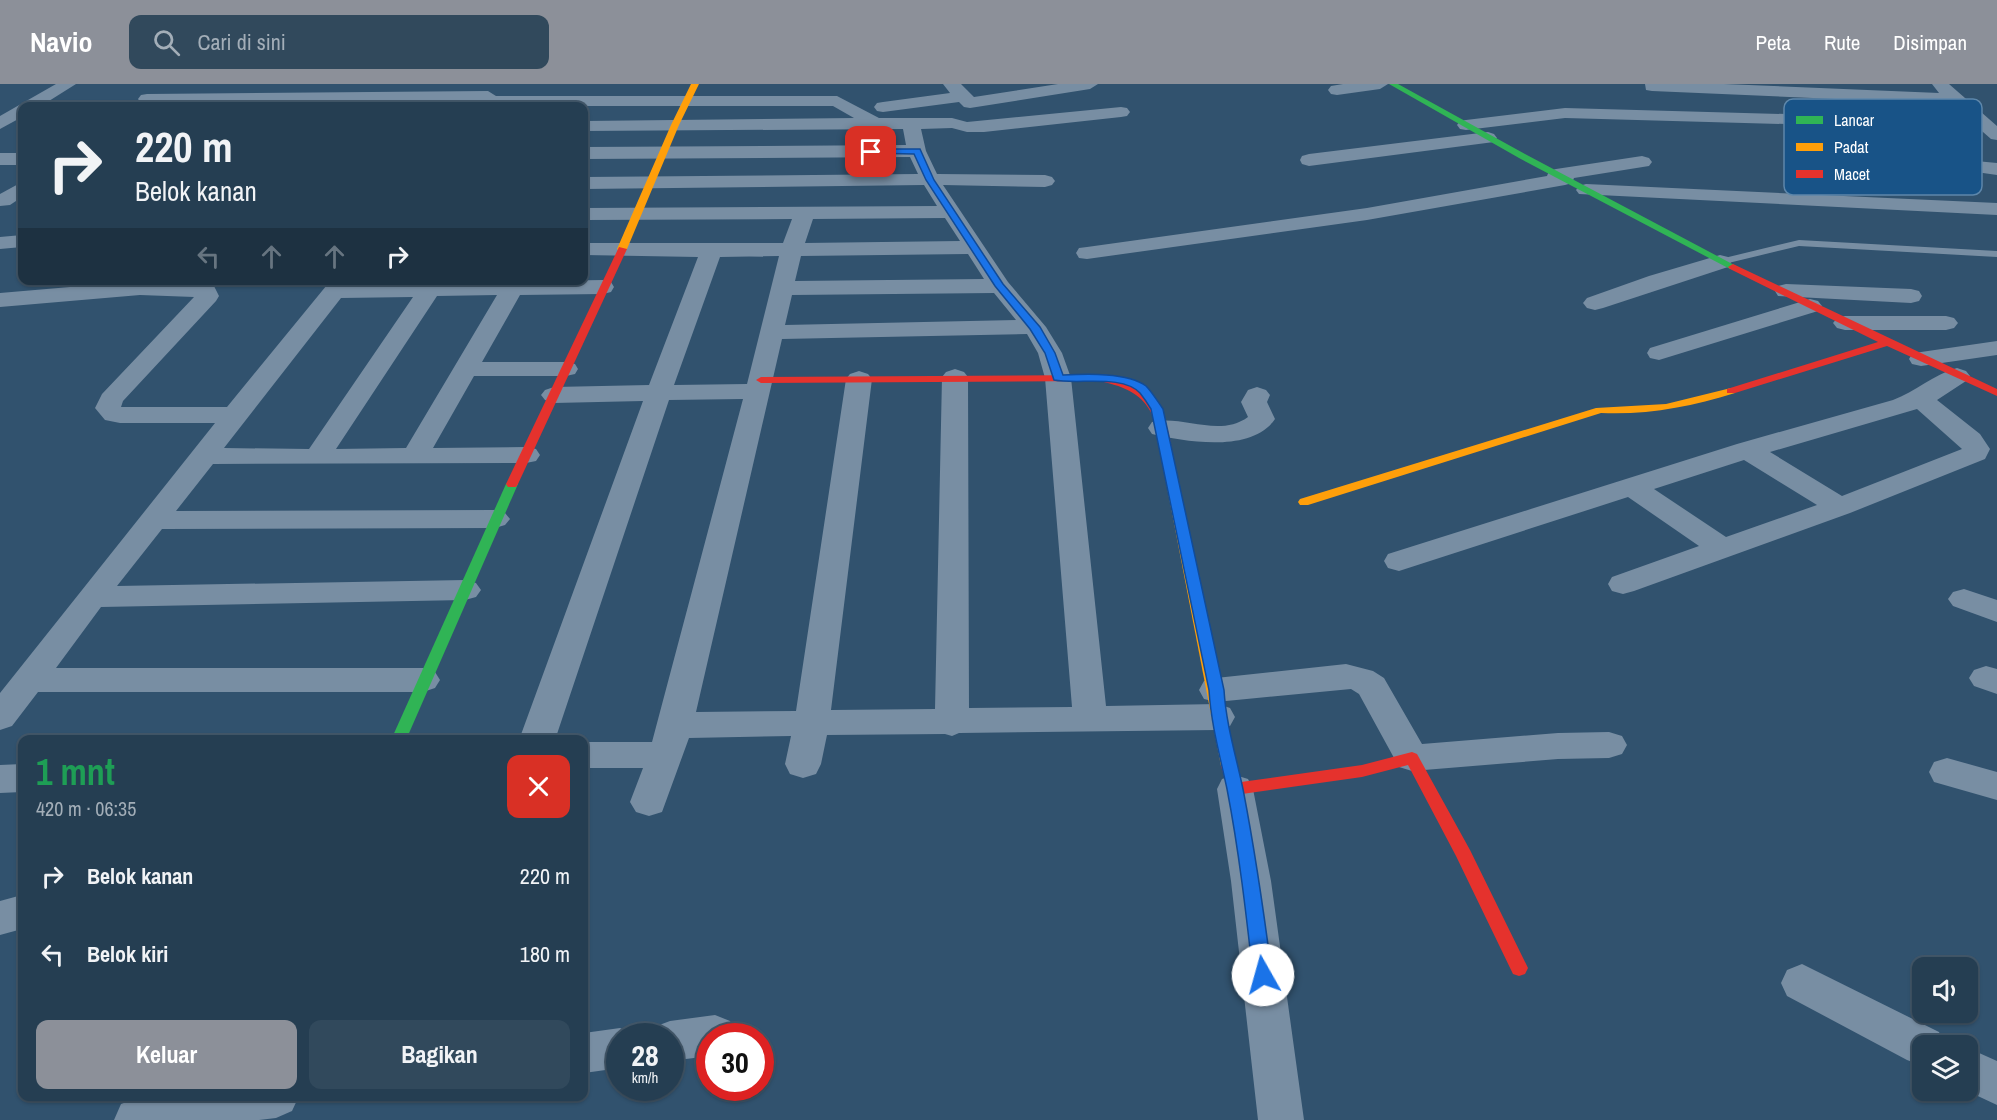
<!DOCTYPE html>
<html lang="id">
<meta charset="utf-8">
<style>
body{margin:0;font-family:"Archivo Narrow",sans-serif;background:#31495c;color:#f1f3f6;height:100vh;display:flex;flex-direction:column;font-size:22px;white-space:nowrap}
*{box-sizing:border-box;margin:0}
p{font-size:20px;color:#a3aeb8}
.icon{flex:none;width:33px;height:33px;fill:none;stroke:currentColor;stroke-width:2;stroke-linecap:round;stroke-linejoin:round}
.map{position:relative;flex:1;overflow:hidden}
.panel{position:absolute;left:18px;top:651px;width:570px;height:366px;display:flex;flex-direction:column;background:#253e52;border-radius:12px;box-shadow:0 2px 4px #0004,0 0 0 2px #425769}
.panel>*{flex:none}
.hud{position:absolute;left:18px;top:18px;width:570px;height:183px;border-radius:12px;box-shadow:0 2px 4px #0004,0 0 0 2px #425769;background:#253e52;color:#f1f3f6;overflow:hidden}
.tools{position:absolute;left:1912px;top:873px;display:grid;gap:12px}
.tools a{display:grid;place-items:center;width:66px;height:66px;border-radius:12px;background:#253e52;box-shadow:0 2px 4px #0004,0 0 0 2px #425769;font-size:30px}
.speed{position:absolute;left:606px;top:939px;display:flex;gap:12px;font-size:30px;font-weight:700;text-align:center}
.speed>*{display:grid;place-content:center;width:78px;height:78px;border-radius:50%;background:#253e52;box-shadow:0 2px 4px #0004,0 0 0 2px #425769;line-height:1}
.speed small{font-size:15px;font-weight:400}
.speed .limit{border:9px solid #d22;background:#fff;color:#111}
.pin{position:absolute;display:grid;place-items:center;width:51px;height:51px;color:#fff;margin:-26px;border-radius:12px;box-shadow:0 3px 9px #0006}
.me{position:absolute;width:66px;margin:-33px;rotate:353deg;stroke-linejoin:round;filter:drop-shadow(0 0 4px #0008)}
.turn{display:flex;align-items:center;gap:21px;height:126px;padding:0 18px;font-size:27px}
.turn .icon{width:78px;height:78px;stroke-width:2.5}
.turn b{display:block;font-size:42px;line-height:51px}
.lanes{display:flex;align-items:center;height:57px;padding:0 18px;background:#0003;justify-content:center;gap:30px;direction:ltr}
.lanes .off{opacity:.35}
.round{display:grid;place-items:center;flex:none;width:63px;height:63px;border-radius:12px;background:#31495c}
.overview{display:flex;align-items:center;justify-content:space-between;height:102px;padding:0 18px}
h1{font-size:36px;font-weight:700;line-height:45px;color:#1e9e55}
.cta{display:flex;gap:12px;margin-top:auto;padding:12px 18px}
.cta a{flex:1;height:69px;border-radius:12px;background:#8c9099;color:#fff;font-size:24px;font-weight:700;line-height:69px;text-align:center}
.cta a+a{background:#31495c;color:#f1f3f6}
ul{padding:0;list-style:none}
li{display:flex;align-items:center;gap:18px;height:78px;padding:0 18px}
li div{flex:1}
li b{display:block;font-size:22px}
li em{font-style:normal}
header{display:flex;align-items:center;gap:36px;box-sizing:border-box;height:84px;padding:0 30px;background:#8c9099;color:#fff}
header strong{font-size:28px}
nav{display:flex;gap:33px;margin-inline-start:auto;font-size:21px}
.search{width:420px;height:54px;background:#31495c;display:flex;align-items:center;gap:15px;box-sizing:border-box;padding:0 21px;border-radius:12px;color:#a3aeb8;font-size:22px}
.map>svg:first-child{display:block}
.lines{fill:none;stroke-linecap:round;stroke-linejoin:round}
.lane{fill:#788ea3;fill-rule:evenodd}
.street{fill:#788ea3;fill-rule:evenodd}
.fast{fill:#30b455;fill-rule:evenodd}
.slow{fill:#ff9f0a;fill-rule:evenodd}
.jam{fill:#e5322d;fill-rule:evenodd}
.route{fill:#1a73e8;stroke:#114b97;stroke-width:1.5}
.key{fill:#185387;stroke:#5d87ab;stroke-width:1.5}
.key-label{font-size:16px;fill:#fff}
</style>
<header>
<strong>Navio</strong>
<div class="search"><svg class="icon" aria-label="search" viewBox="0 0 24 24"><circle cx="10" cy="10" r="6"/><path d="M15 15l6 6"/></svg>Cari di sini</div>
<nav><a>Peta</a><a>Rute</a><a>Disimpan</a></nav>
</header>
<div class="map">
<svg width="1997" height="1036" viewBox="0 0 1997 1036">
<rect width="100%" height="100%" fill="#31526e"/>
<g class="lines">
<polygon class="lane" points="1799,156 1997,167 1997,173 1799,162 1720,181 1714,178 1716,176"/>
<g class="street">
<polygon points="56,0 76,0 41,22 22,22 22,33 0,45 0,32"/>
<polygon points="943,0 961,0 974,13 1058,0 1098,0 1090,5 970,24 964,23 959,18 883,28 877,27 874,23 877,19 883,18 950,9"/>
<polygon points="1343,0 1388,0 1380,5 1337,11 1331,10 1328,6 1331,2"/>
<polygon points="1645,0 1724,0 1939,9 1932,0 1949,0 1997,42 1997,56 1991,55 1951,20 1652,7 1646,6"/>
<path d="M488,7l8,5h341l42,22h73l15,4 154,-15 6,1 3,4 -3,4 -6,1 -137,15h-17l-15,-4 -31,1 5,22 11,23 108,1 7,2 3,4 -3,4 -7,2 -102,-2 65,97 38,45 16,26 9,25 35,328 112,-2 12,4 5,9 -5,9 -12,4 -259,3 -7,3 -7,-2 -118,1 -6,29 -5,10 -13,4 -13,-4 -5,-10 6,-28 -102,2 -27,74 -13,4 -13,-4 -6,-10 13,-34h-59v-26h68l91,-343 -74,1 -114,340h-36l124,-339 -89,2 -9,-3 -4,-5 4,-5 9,-3 95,-2 49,-128 -114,-2v-12h199l9,-24 -208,1v-12l353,-2 -13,-21 -340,4v-12l334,-3 -8,-17 -326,2v-12l322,-2 -3,-16 -319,2v-10l270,-3 -21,-12h-348l-8,-5 -330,3 -6,-1 -3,-4 3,-4 6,-1zM945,134l15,23 -155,2 8,-24zM968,170l16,25 -189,2 6,-25zM779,172l-32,128 -73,1 46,-128zM994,209l22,27 -231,5 7,-30zM1027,250l11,19 7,25 27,329 -103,1 -1,-331 -4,-5 -9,-3 -9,3 -4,5 -7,332 -104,1 41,-331 -4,-5 -9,-3 -9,3 -4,5 -50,332 -100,1 86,-373z"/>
<polygon points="1565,24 1856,32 1862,33 1865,37 1862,41 1856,42 1565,34 1466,46 1460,45 1457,41 1460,37 1466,36"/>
<polygon points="1488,48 1494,50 1497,54 1494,58 1309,82 1302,80 1300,76 1302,72 1309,70"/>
<rect x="0" y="69" width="22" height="12"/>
<polygon points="1642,72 1649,74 1652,78 1649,82 1574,94 1572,99 1565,101 1367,136 1087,175 1079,174 1076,169 1079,164 1087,163 1367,124 1547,92 1549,87 1556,85"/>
<polygon points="1976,77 1997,79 1997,91 1969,87 1966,83 1969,79"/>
<polygon points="22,98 22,113 10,121 0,122 0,110"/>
<polygon points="1586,100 1997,119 1997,131 1579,110 1576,106 1579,102"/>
<polygon points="22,151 22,163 0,165 0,153"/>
<polygon points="1720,171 1728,173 1731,178 1728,183 1603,224 1595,226 1587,224 1583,219 1587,214 1649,192"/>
<path d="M331,196h23l-3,4 252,-4 8,2 3,5 -3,5 -8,2 -83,1 -38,67h84l9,2 3,5 -3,5 -9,2h-92l-41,72 93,-1 10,2 4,6 -4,6 -10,2 -313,1 -37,47 319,-1 10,3 5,6 -5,6 -10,3 -333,1 -45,57 348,-6 11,3 5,7 -5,7 -11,3 -364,7 -45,61h367l12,4 5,8 -5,8 -12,4h-385l-26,34 -12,4v-37l215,-270h-95l-15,-3 -10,-12 7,-14 92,-97 -54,-2 -140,12v-14l140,-12 74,5 5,10 -3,5 -93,100 -2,6h106zM497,211l-91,153 -70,1 101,-153zM413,213l-104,152 -85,-1 117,-150z"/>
<polygon points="1786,200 1911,205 1919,207 1922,212 1919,217 1911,219 1778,212 1775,207 1778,202"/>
<polygon points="1810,215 1818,217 1822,222 1818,227 1659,276 1650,274 1647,269 1650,264"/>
<polygon points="1845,232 1946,232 1954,234 1958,239 1954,244 1946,246 1845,246 1837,244 1833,239 1837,234"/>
<polygon points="1997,257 1997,271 1921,282 1912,280 1909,275 1912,270 1921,268"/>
<path d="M1957,284l9,3 4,5 -4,5 -29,19 43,34 10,15 -5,10 -135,54 -216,78 -11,3 -11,-3 -4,-7 4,-7 87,-31 -71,-49 -229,74 -11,-3 -4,-7 4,-7 349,-110 156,-44c22,-8 41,-26 64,-32zM1917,325l45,40 -120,47 -72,-44zM1744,376l73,45 -91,32 -72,-48z"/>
<path d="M1257,303l9,3 4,5 -3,7 8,17c-23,34 -89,23 -123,15l-4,-6 4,-6c31,-7 67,16 96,-5l-7,-15 7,-12z"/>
<polygon points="1964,505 1997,516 1997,538 1953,522 1948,515 1953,508"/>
<polygon points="1346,580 1373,587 1384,594 1422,660 1558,649 1609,648 1622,652 1627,661 1622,670 1609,674 1558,675 1412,687 1399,683 1359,610 1351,605 1216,618 1204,615 1199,606 1204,597 1216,594"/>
<polygon points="1986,582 1997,585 1997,610 1974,602 1969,594 1974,586"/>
<polygon points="1947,674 1997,688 1997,716 1934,698 1929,688 1934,678"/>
<polygon points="22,680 22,708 0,709 0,681"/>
<polygon points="1235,691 1248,695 1253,705 1271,797 1304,1036 1258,1036 1231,797 1217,705 1222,695"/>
<polygon points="22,811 22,845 0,851 0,817"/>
<polygon points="1802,880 1939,948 1945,962 1923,962 1923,982 1907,976 1787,912 1781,899 1787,886"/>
<polygon points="715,931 730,937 737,951 710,952 710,972 670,977 670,952 650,952 654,943 670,937"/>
<polygon points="620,944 636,950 637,952 620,952 620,984 584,989 584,949"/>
<polygon points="1968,964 1997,977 1997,1021 1965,1006 1968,1006"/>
<polygon points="143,1012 299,1012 292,1027 276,1034 259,1036 114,1036 121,1020"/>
</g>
<g class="fast">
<polygon points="1389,0 1398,0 1525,70 1738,183 1730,185 1519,74"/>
<polygon points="512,396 518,400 406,656 391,656 506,400"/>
</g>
<g class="slow">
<polygon points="691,0 699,0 679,41 627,165 619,167 617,165 671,41"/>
<path d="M1731,304l4,1v4c-45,14 -87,22 -134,20l-293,92h-8l-2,-3 2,-3 296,-91 70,-4z"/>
<polygon points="1171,389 1177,393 1237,682 1234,686 1229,688 1224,686 1221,682 1165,393"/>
</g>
<g class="jam">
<polygon points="619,163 627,165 518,400 516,403 508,403 506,400"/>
<polygon points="1733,180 1997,305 1997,312 1887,262 1735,309 1727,309 1727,305 1878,258 1730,185 1728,183"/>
<path d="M1098,291c71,12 67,40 79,102l-2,3h-8l-2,-3c-9,-53 -5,-85 -67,-96l-337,2 -5,-3 5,-3z"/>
<polygon points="1412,668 1417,670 1470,766 1528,884 1525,890 1519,892 1513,890 1456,772 1408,681 1362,693 1235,711 1229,709 1221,682 1224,678 1229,676 1234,678 1241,698 1362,681"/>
</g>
</g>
<path class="route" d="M871,65h49l14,31 69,104 37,43 15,26 8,22c22,-1 65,-3 83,11 6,6 12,16 17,23l61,281c2,34 12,66 19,99 12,62 21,124 29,186l-3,6 -6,2 -7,-2 -3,-6c-7,-62 -14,-124 -26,-186 -7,-33 -16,-65 -18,-99l-58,-281c-3,-5 -7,-11 -11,-16 -18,-19 -62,-8 -86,-13l-9,-27 -15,-24 -35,-43 -69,-106 -12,-26 -46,-1v-3z"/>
<rect x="1784" y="15" width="198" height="96" rx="9" class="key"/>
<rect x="1796" y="32" width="27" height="8" fill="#30b455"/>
<rect x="1796" y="59" width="27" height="8" fill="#ff9f0a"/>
<rect x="1796" y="86" width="27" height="8" fill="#e5322d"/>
<g class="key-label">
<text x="1834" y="42">Lancar</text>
<text x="1834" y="69">Padat</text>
<text x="1834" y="96">Macet</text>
</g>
</svg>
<div class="tools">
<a><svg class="icon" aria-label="sound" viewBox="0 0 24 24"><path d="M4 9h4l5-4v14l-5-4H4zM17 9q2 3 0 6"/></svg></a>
<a><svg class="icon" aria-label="layers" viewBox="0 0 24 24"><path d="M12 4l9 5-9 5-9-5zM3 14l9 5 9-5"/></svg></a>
</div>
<div class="speed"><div>28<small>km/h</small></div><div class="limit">30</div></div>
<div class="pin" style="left:871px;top:68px;background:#d93025"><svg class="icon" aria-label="arrive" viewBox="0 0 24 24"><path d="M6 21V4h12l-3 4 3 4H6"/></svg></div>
<svg class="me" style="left:1263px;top:891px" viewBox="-20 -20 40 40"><circle r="19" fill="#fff"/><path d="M0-13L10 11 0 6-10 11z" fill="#1a73e8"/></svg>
<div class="hud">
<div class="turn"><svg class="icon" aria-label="right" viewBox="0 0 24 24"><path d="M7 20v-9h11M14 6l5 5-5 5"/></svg><div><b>220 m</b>Belok kanan</div></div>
<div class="lanes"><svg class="icon off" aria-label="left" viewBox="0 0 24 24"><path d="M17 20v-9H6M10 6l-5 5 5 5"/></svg><svg class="icon off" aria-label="ahead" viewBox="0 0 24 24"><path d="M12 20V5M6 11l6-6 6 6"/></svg><svg class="icon off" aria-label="ahead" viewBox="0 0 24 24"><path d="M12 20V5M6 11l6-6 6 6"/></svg><svg class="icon" aria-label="right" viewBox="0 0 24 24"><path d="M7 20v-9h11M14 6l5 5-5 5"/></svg></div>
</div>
<section class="panel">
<div class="overview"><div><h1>1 mnt</h1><p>420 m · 06:35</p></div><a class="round" style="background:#d93025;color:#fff"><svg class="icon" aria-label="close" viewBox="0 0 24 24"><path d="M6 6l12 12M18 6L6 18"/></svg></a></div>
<ul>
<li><svg class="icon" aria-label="right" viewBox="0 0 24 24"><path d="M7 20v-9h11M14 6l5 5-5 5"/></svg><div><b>Belok kanan</b></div><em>220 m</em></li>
<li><svg class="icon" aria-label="left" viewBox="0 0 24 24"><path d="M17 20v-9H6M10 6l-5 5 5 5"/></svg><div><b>Belok kiri</b></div><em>180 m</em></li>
</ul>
<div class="cta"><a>Keluar</a><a>Bagikan</a></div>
</section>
</div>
